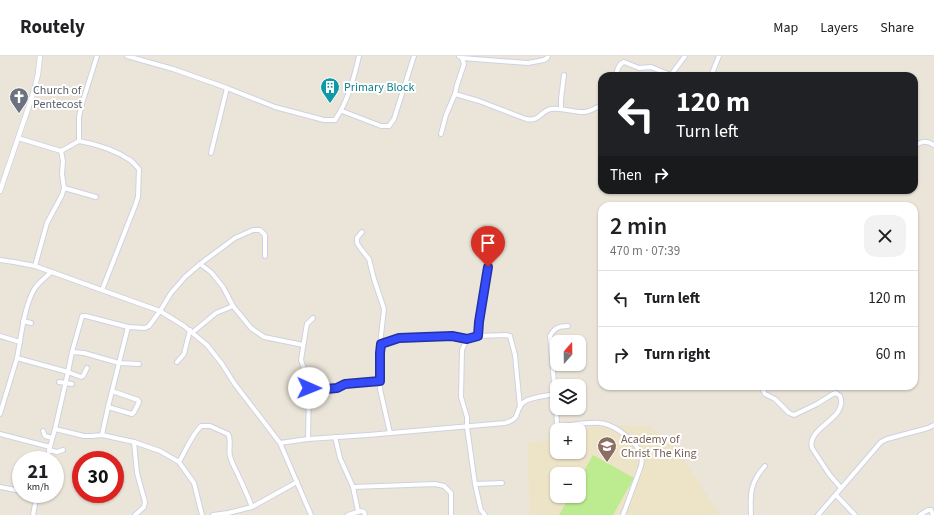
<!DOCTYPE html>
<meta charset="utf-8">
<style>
body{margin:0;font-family:"Source Sans 3",sans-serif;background:#f2f2f2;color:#202124;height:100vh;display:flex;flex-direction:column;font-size:15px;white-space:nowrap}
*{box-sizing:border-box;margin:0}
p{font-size:13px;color:#757577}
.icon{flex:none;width:22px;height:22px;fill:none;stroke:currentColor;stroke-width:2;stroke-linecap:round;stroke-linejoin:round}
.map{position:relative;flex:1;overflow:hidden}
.panel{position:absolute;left:598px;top:146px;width:320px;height:188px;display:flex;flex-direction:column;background:#fff;border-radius:12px;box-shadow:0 1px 3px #0004}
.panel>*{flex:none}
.banner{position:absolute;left:598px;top:16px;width:320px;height:122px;border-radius:12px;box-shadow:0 1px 3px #0004;background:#202124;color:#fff;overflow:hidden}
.needle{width:26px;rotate:20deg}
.tools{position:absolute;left:550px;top:279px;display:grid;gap:8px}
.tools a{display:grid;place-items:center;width:36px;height:36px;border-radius:8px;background:#fff;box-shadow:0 1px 3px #0004;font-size:20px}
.speed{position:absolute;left:12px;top:395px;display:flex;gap:8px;font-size:20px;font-weight:700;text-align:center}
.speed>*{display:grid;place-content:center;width:52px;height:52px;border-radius:50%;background:#fff;box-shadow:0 1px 3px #0004;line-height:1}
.speed small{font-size:10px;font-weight:400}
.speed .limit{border:6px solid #d22;background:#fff;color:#111}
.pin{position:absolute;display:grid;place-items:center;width:34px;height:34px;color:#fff;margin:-41px -17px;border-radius:50% 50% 50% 0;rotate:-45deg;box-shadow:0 0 4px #0007}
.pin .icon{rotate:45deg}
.me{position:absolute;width:44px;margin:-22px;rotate:91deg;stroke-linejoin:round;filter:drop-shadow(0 0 3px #0008)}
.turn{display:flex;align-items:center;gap:14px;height:84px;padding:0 12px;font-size:18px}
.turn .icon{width:52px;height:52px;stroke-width:2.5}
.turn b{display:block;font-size:28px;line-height:34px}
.then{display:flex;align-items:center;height:38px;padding:0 12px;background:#0003;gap:8px;font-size:15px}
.round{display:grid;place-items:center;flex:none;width:42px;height:42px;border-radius:12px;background:#f2f2f2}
.overview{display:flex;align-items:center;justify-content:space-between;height:68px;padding:0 12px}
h1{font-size:24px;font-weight:600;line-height:30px}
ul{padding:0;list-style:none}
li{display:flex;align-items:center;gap:12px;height:56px;padding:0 12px;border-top:1px solid #e0e0e0}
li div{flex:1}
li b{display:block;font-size:15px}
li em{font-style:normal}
header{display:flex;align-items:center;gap:24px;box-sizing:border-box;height:56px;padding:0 20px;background:#fff;border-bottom:1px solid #e0e0e0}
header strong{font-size:19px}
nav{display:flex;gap:22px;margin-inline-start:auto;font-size:14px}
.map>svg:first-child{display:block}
.education{fill:#ede4c8;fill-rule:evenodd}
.pitch{fill:#bdeb8f}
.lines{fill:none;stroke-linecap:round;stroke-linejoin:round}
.minor-casing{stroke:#ced1e2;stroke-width:6}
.tertiary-casing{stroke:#ced1e2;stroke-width:6}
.minor{stroke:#fff;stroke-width:4}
.tertiary{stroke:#fff;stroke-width:4.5}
.route-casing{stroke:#2231a4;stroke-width:10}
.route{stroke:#354bfc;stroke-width:7}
.labels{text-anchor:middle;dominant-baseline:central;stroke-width:4;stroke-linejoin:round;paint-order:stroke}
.culture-label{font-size:12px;fill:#0d838f;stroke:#fff;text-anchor:start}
.worship-label{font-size:12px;fill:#5b616d;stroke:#fff;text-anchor:start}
.education-label{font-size:12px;fill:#785e54;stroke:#fff;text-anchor:start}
</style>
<header>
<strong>Routely</strong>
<nav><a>Map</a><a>Layers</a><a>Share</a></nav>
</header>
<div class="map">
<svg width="934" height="459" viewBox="0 0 934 459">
<rect width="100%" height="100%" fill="#ebe5d9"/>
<path class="education" d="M600,370h50l25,20 45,69h-190l-3,-73 25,-2v-7l5,-1v20h22v-22h-8zM557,418h22v22h-22z"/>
<polygon class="pitch" points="593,399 634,422 613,459 559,459 570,440 579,440 579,424"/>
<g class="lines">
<defs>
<g id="minor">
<path d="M127,0l46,13 54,19 48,19 49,13h11c13,-19 19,-42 24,-64"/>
<path d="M459,0l3,2 2,6 -7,21 -2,9 24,7 47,18c14,3 14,-8 25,-10 12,-2 22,4 34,3 6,-1 12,-5 17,-7"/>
<polyline points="462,2 528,7 544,4 547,2 548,0"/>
<polyline points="671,19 685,0"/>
<path d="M616,20c1,-5 2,-12 8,-14l15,6 12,-1 22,9"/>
<polyline points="711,20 719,0"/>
<polyline points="561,52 561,43 564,19"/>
<polyline points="342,55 381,70 389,70 394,63 414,0"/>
<polyline points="441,78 446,59 455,38"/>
<path d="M18,82l43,13 18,-10c17,3 36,9 51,19 3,2 6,6 9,9l-1,28 -3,9 -33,84"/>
<polyline points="79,85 79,61 81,51 97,0"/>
<path d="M914,91c7,-6 12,-7 20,-2"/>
<polyline points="211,97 227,32"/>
<polyline points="64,132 96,141"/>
<polyline points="362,176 357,182 357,187 361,193 369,203 374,223 384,253 379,297 381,318 380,333 390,377"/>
<polyline points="0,204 14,206 35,210 160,255 184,270 207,289 222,308 234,327 280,387 311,459"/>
<polyline points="200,208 211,216 223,231 233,250"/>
<polyline points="35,210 47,167 62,139 64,132 62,118 63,105 61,95"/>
<polyline points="23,265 31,267"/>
<polyline points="128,271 145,272 149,270 160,255 171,237 185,221 200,208 235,182 253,174 260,174 265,179 265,200"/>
<polyline points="193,276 216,257 233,250 251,272 264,281 303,289"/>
<polyline points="0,280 20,286"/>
<polyline points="478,280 506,279 510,280 515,299 520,351"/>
<polyline points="467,283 462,294 461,341 467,361 467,371 475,428 480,450 481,454 485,459"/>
<path d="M381,288l18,-6 53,-2 15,3 11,-3 1,-14 4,-26 3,-21 3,-16 -1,-3c-4,-1 -7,0 -10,-3v-4l6,-21"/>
<polyline points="72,296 81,264 82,260 86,260 128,271 119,307 139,308"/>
<path d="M17,302c4,-20 7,-53 18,-70 4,-6 11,-11 16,-16"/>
<polyline points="177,306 184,298 190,274"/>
<polyline points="87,312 83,320 81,321 68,316 72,296 84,297 119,307 108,351 102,379"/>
<polyline points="59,326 72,328"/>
<path d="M761,330l4,8 10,5 14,14 5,2 23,-11 16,-10 3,-1 4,3c9,23 -34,31 -28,52l17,26 12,14"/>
<polyline points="309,332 326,333 337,332 345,328 380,325"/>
<path d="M555,338l-5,-58c4,-8 9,-10 18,-10"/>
<polyline points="108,351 132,358 134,356 139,346 138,344 112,335"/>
<polyline points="0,358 17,302 68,316 55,373"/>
<polyline points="43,375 45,380 52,382"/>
<polyline points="0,378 50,391 47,404"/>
<polyline points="335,381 340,402 353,431 358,455"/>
<polyline points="308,383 309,332 308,324 301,304 306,273 307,268 313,262"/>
<polyline points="134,386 137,417 145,446 144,451 135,459"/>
<path d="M280,387l28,-4 60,-4 137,-12c18,-5 8,-12 19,-21 6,-5 22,-6 31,-8l2,29 1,2 2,1c12,-1 28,-4 40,-3 14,1 36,18 41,31 1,4 1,8 0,12l-18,49"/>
<polyline points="50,391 55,373 84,380 92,380 102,379 134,386 160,395 179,406 194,427 202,459"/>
<polyline points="49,394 57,396 63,394"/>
<path d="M179,406c7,-12 12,-26 22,-36h9l18,8c4,7 0,15 2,22 2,8 6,14 9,21 5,10 9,20 13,30"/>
<polyline points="475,428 502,427"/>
<polyline points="0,431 21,435"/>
<polyline points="353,431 435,428 444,430 451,437 451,459"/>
<polyline points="836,439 855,459"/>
<polyline points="33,459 37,438"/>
<polyline points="213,459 228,457 252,451 297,426"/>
<polyline points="348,459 361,455 364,456 365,459"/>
<path d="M751,459c-1,-21 -1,-33 14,-49"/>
<polyline points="818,459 881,386 887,383 928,372 934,369"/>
<polyline points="920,459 928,454 931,454 933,459"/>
</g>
<polyline id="tertiary" points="0,135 34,35 38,18 40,0"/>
</defs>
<use href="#minor" class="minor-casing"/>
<use href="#tertiary" class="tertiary-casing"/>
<use href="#minor" class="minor"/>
<use href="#tertiary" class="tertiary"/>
</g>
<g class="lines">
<defs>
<polyline id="route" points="309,332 326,333 337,332 345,328 380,325 380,297 381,288 399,282 452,280 467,283 478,280 479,266 488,211"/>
</defs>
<use href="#route" class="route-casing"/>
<use href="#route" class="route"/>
</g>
<defs>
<symbol id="building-pin" viewBox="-11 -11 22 30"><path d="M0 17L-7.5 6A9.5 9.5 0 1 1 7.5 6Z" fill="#0f9aa8" stroke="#fff"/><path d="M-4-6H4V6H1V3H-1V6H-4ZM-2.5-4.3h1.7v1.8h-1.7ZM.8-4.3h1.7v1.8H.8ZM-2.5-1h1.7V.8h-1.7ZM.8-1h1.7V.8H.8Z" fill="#fff"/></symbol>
<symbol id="church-pin" viewBox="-11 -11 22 30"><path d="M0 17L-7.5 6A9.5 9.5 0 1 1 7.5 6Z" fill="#6b7280" stroke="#fff"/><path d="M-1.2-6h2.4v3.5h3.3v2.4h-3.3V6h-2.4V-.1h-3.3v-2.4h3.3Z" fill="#fff"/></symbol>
<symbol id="school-pin" viewBox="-11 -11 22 30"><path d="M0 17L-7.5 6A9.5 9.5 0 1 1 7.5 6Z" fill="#8d6e63" stroke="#fff"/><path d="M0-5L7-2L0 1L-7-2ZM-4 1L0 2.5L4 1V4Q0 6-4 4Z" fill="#fff"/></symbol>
</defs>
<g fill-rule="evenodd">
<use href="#building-pin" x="319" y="20" width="22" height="30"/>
<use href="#church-pin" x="8" y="30" width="22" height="30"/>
<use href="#school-pin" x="596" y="379" width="22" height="30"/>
</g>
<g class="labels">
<g class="culture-label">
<text x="344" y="31">Primary Block</text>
</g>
<g class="worship-label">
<text x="33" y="34">Church of<tspan x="33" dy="14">Pentecost</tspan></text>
</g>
<g class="education-label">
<text x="621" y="383">Academy of<tspan x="621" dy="14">Christ The King</tspan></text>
</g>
</g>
</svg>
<div class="tools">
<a><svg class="needle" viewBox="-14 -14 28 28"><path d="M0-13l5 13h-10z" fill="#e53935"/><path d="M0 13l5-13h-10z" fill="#757577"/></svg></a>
<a><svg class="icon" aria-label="layers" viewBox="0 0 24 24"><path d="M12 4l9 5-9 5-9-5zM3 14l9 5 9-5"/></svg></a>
<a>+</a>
<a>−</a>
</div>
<div class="speed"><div>21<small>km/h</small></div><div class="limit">30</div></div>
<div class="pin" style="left:488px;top:211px;background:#d93025"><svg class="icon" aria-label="arrive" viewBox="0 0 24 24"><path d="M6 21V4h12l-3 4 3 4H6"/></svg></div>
<svg class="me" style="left:309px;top:332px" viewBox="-20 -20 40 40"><circle r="19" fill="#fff"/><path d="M0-13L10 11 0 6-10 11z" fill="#354bfc"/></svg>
<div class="banner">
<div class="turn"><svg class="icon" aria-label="left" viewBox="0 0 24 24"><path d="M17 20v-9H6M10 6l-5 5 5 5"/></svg><div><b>120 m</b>Turn left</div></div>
<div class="then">Then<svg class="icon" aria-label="right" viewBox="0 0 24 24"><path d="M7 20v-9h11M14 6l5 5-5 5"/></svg></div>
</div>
<section class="panel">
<div class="overview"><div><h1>2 min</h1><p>470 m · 07:39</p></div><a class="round"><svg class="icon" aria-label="close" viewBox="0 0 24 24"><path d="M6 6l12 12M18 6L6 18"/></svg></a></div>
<ul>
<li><svg class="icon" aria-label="left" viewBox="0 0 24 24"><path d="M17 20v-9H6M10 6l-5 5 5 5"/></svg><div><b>Turn left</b></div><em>120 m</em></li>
<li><svg class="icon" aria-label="right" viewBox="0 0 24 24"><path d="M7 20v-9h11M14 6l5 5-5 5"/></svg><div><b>Turn right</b></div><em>60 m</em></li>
</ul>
</section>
</div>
